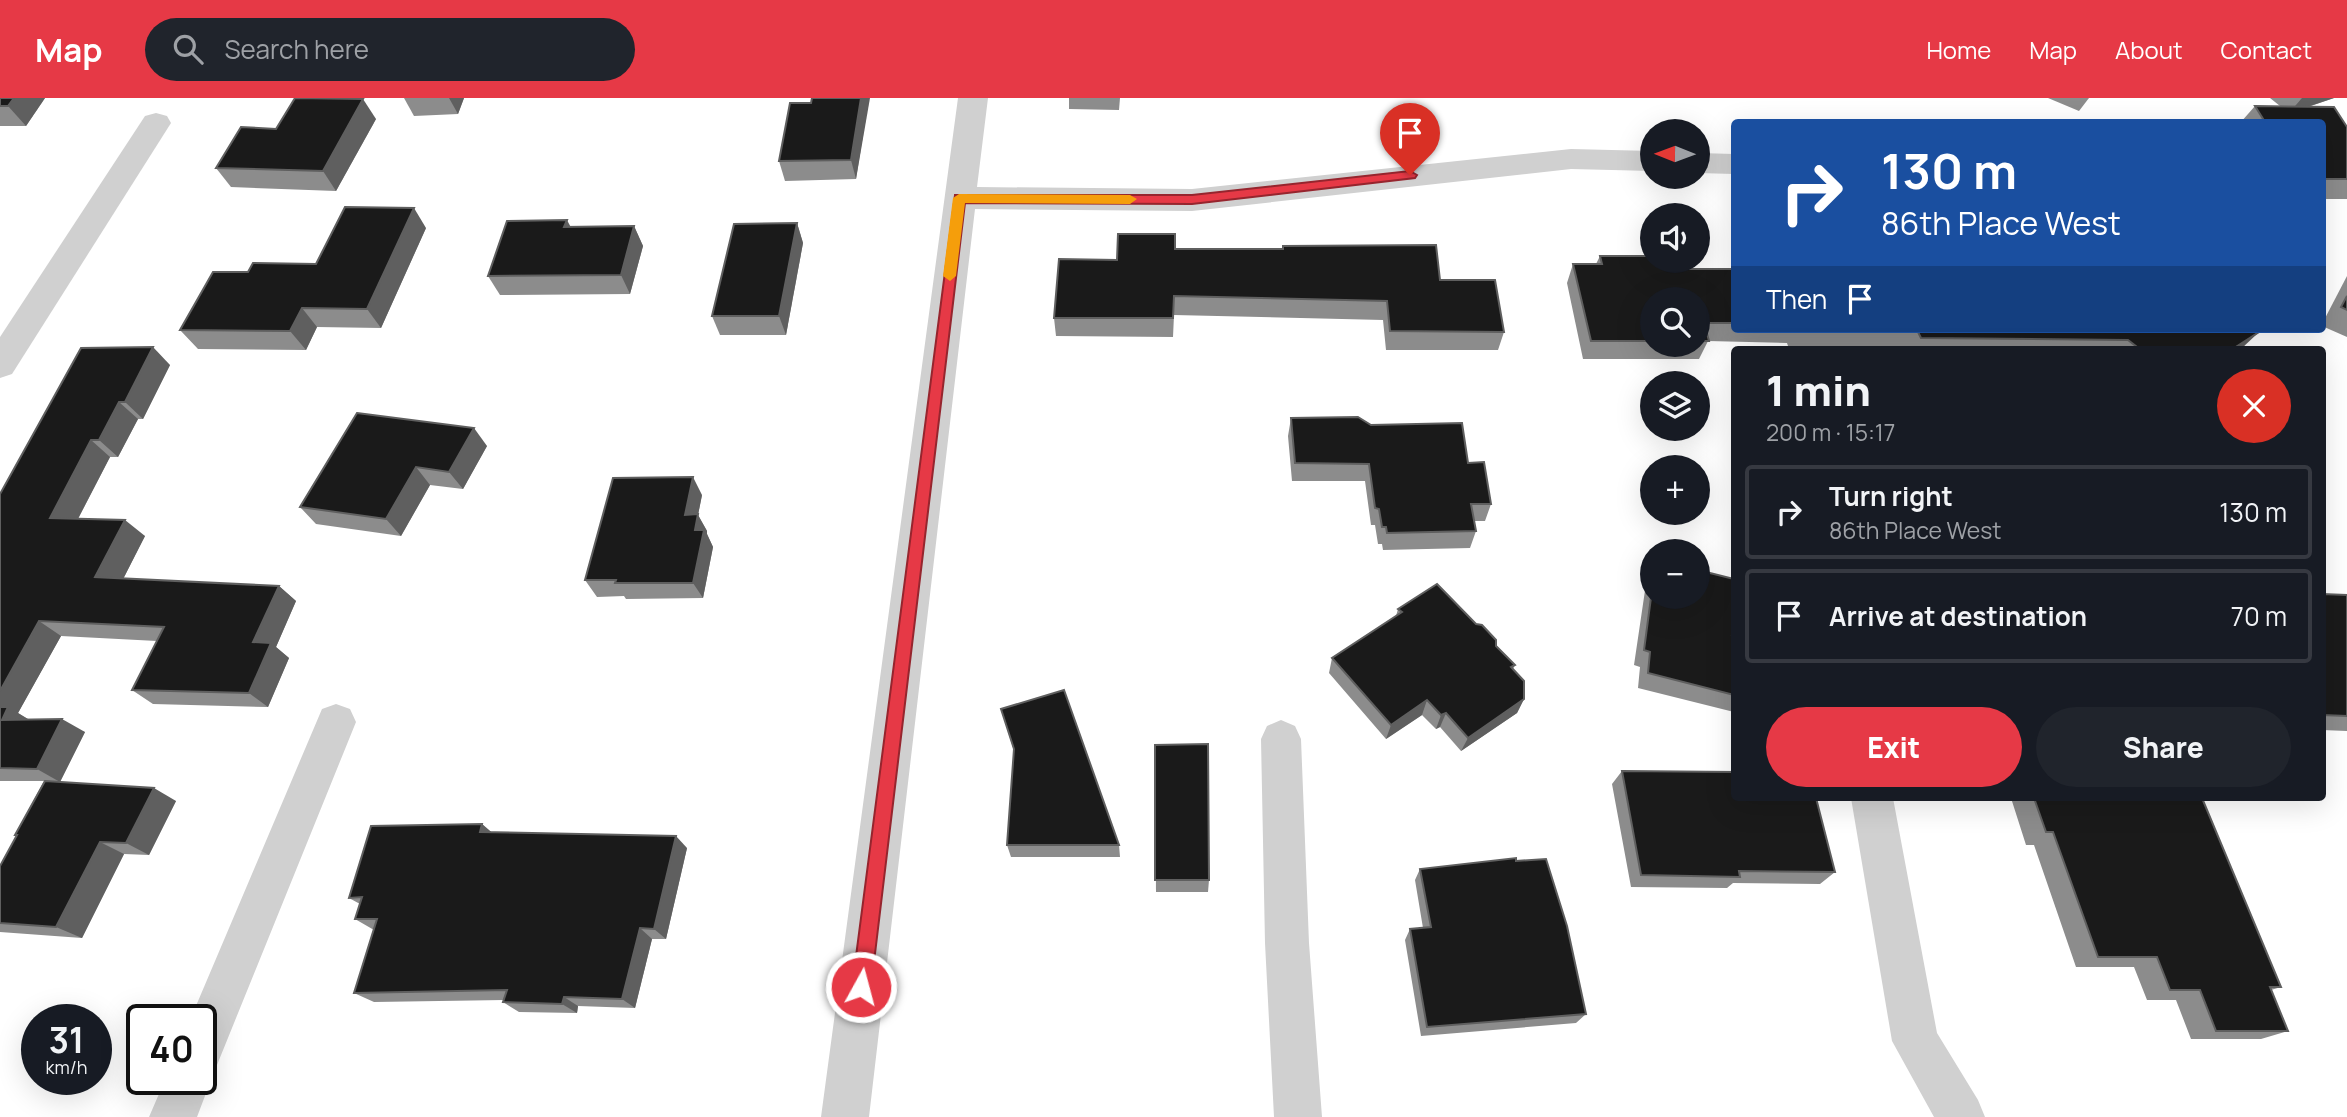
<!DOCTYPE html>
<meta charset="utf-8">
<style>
body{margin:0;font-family:Manrope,sans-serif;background:#20242c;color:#f1f3f6;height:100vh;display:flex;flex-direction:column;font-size:26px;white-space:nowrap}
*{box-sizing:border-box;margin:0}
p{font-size:23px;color:#9ea1a6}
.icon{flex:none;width:38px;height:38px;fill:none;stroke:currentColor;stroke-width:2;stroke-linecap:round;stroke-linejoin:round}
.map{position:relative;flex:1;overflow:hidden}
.panel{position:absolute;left:1731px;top:248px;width:595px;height:455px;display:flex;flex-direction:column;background:#171b24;border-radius:7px;box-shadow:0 7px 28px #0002}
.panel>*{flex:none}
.hud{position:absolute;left:1731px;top:21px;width:595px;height:214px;border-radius:7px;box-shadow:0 7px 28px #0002;background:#1a4fa0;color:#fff;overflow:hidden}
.needle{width:46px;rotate:271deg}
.buttons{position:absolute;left:1640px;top:21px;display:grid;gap:14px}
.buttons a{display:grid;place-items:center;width:70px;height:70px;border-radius:50%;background:#171b24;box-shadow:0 7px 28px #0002;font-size:35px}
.speed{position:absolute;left:21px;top:906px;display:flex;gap:14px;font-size:35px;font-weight:700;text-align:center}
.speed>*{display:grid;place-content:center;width:91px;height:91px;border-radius:50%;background:#171b24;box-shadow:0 7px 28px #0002;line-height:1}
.speed small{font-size:18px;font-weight:400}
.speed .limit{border:4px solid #111;border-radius:10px;background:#fff;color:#111}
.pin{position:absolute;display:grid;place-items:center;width:60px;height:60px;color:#fff;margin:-72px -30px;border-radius:50% 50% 50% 0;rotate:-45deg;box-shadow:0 0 7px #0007}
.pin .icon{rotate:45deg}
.me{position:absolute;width:77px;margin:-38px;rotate:7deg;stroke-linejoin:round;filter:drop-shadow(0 0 5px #0008)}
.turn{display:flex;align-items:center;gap:24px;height:147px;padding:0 35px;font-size:32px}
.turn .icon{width:91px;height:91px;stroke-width:2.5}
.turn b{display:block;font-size:49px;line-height:60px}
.then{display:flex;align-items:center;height:66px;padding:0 35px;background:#0003;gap:14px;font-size:26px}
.round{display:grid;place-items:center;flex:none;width:74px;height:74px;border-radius:37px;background:#20242c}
.headline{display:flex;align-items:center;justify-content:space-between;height:119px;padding:0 35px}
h1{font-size:42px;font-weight:800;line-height:52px}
.button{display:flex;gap:14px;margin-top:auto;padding:14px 35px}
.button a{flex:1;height:80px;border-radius:42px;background:#e63946;color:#fff;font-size:28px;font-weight:800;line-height:80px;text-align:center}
.button a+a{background:#20242c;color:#f1f3f6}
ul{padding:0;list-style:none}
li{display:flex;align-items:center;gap:21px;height:94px;margin:0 14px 10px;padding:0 21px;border:4px solid #363941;border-radius:7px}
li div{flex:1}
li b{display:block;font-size:26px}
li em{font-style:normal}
header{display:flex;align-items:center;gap:42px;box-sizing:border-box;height:98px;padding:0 35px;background:#e63946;color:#fff}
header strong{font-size:33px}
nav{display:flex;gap:38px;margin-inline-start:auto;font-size:24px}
.search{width:490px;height:63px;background:#20242c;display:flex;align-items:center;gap:18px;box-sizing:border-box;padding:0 24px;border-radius:38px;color:#9ea1a6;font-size:26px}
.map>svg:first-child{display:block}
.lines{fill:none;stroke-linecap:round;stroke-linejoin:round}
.minor{fill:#d0d0d0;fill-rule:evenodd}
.wall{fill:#8c8c8c;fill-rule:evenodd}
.shaded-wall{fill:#5f5f5f}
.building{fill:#1a1a1a;stroke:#5f5f5f;stroke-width:2}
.route{fill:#e63946;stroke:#96252e;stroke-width:2}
.slow{fill:#f59e0b}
</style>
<header>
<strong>Map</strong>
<div class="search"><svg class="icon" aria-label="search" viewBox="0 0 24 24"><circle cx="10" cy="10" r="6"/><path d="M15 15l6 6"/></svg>Search here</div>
<nav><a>Home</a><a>Map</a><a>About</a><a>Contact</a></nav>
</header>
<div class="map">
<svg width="2347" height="1019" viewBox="0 0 2347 1019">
<rect width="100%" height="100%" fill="#fff"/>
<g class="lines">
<g class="minor">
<polygon points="958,0 988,0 977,89 1192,91 1571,51 1652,53 1652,73 1571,71 1192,113 975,111 869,1019 821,1019"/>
<polygon points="156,15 167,18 171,25 12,276 0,280 0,239 145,18"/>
<polygon points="1698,55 1734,56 1734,76 1698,75"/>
<polygon points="336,606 350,611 356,624 217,967 207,972 211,982 197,1019 149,1019 165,982 201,982 201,922 190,922 322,611"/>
<polygon points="1281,622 1295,628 1301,641 1309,845 1322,1019 1274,1019 1265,845 1261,641 1267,628"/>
<polygon points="1851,700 1893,700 1937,935 1978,1002 1985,1019 1934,1019 1892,943"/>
</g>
</g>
<g class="wall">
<polygon points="0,0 45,0 26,28 0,28"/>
<polygon points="404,0 464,0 458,16 414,18"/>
<polygon points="869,0 856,81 785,83 779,63 811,5"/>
<polygon points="1069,0 1120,0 1119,12 1069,11"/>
<polygon points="2048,0 2089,0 2079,13"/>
<polygon points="2270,0 2334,0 2308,9 2347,29 2347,101 2322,101 2322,24 2241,24 2255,8 2280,8"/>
<polygon points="376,21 336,93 231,89 216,70 276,31"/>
<polygon points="797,125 803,145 786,237 720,237 712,218"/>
<polygon points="634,128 643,148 630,196 500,197 488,178 571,129"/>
<polygon points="426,130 381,230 317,229 306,252 198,251 180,232 248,174 316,166"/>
<polygon points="1175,151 1440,182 1504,234 1498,252 1386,252 1383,222 1174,217 1173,239 1056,238 1054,220 1117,162"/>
<path d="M1600,158l88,13h46v60h520l-14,21h-344l-107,-1 -2,-6 -79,-2 -9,18h-116l-16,-76 6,-19h23zM1652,201h46v46h-46z"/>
<polygon points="2347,178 2347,239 2322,228 2322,226"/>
<polygon points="81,250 170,267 143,321 138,321 118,359 110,359 78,421 145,438 123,481 279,488 296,503 276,549 289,560 268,609 153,606 132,592 157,543 61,538 18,615 28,621 85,634 60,684 176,703 149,757 124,756 82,840 0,834 0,768 17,737 15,737 44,683 0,683 0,396"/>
<polygon points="357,315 487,348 463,391 430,387 401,438 316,426 300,409"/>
<polygon points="1291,320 1371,327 1468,365 1491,406 1485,423 1474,423 1476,433 1470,450 1383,452 1382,446 1378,446 1375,427 1371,427 1365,383 1292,383 1288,338"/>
<polygon points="1734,376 1734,391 1732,380"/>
<polygon points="702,397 698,417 707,433 707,436 713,449 703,500 626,501 624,498 597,499 585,482"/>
<polygon points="1652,470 1652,499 1734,537 1734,614 1638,590 1640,569 1634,567 1647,479"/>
<polygon points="2322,496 2347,497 2347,633 2322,632"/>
<polygon points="1398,511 1476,526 1515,567 1513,571 1524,601 1517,615 1461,653 1440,629 1436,631 1422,617 1386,641 1329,575 1332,560 1396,518"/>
<polygon points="1001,611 1119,747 1120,759 1011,759 1007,747 1014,653"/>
<polygon points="1155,647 1209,782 1208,794 1156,794"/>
<polygon points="1622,673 1835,774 1820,786 1733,785 1727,790 1631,789 1612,686"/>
<polygon points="2011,700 2202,700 2281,889 2271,892 2288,933 2261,941 2191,941 2176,902 2147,902 2134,869 2076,869 2034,747 2026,747"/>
<polygon points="482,726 491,734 687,750 666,841 652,841 635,910 578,908 577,915 519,914 503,904 504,902 374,904 354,895 374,832 355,821 360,806 349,800"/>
<polygon points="1516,763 1586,916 1576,925 1421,938 1405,842 1410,831 1423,830 1415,782 1420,771"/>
</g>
<g class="shaded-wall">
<polygon points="14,0 45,0 26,28 8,8"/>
<polygon points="449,0 464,0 458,16"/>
<polygon points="861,0 870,0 856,81 851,62"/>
<polygon points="2302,0 2334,0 2289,15"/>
<polygon points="363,1 376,21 336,93 323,73"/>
<polygon points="414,110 426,130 381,230 367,211"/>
<polygon points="567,122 577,141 564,129"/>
<polygon points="797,125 803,145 786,237 779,218"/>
<polygon points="634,128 643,148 630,196 621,177"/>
<polygon points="302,210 317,229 306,252 290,233"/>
<polygon points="2259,234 2240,252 2231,252"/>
<polygon points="153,249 170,267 143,321 125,304"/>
<polygon points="119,304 138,321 118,359 99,342"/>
<polygon points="474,330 487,348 463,391 449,374"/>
<polygon points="91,342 110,359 70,436 50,420"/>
<polygon points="416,369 430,387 401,438 386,421"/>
<polygon points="693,379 702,397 698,417 707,433 707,436 713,449 703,500 693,485 685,417"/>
<polygon points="125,422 145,438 116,495 95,479"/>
<polygon points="279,488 296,503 276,549 289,560 268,609 249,595 253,544"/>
<polygon points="39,523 61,538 18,615 31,623 2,622 0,615 0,593"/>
<polygon points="1524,601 1517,615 1461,653 1468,640"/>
<polygon points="1427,602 1422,617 1386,641 1391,627"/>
<polygon points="1446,615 1440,629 1436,631 1441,617"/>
<polygon points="62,621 85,634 60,684 37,671"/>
<polygon points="154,690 176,703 149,757 126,745"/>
<polygon points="482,726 497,739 480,734"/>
<polygon points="676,738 687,750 666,841 654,831"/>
<polygon points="100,744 124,756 82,840 56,829"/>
<polygon points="640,830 652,841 635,910 622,901"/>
<polygon points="564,899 578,908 577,915 562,906"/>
</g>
<g class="building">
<polygon points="0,0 14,0 8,8 0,8"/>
<polygon points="295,0 363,1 323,73 216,70 241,29 276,31"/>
<polygon points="812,0 861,0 851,62 779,63 790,5 811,5"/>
<polygon points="2255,8 2334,9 2347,29 2347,81 2322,81 2322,24 2265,24"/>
<polygon points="345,109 414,110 367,211 302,210 290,233 180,232 213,174 248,174 253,165 316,166"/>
<polygon points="567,122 564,129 634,128 621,177 488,178 507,123"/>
<polygon points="797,125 779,218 712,218 734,126"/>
<polygon points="1118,136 1175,136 1175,151 1283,151 1283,148 1436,147 1440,182 1495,182 1504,234 1390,233 1387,203 1174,198 1173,220 1054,220 1059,161 1117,162"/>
<polygon points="1600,158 1652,158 1652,163 1686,163 1688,171 1734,171 1734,225 1704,225 1709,243 1698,243 1698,201 1652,201 1652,243 1591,243 1573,166 1602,166"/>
<polygon points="2347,198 2347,212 2341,209"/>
<polygon points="1800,231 2254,231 2259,234 2231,252 2141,252 2128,242 1921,240 1918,234 1800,232"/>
<polygon points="153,249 125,304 119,304 99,342 91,342 50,420 125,422 95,479 279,488 253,544 271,545 249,595 132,592 164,529 39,523 0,593 0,396 81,250"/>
<polygon points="357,315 474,330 449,374 416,369 386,421 300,409"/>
<polygon points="1358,319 1371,327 1462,325 1468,365 1484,364 1491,406 1471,406 1476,433 1387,435 1386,429 1382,429 1379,411 1375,410 1369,366 1295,365 1291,320"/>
<polygon points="693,379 685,417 698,416 695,432 704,432 693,485 615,485 616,482 585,482 613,380"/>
<polygon points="1698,472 1734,481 1734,519 1732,537 1734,537 1734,597 1648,575 1650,554 1644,552 1652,492 1652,499 1698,499"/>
<polygon points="1437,486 1476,526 1482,527 1496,542 1496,548 1515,567 1511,569 1524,583 1524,601 1468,640 1446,615 1441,617 1427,602 1391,627 1332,560 1402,514 1398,511"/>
<polygon points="2322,496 2347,497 2347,618 2322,617"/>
<polygon points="1064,592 1119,747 1007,747 1014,651 1001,611"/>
<polygon points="0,609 8,609 2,622 62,621 37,671 0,670"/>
<polygon points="1208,646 1209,782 1155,782 1155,647"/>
<polygon points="1622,673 1734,674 1734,700 1816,700 1835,774 1739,773 1740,779 1641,777"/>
<polygon points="45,683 154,690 126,745 100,744 56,829 0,825 0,768 17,737 15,737"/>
<polygon points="2034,700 2202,700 2281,889 2270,889 2288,933 2216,933 2200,892 2170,892 2157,859 2098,859 2053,734 2046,734"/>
<polygon points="482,726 480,734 676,738 654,831 640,830 622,901 564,899 562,906 503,904 507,892 354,895 377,821 355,821 362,799 349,800 371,728"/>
<polygon points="1516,760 1516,763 1546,761 1567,828 1586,916 1427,929 1410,831 1431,829 1420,771"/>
</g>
<polygon class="route" points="1410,73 1417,77 1415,80 1192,106 965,105 871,889 868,895 861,898 855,895 852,889 955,97 1192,97"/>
<polygon class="slow" points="959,96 1130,97 1137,101 1130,106 965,105 956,178 950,183 943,178 953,100"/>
</svg>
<div class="buttons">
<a><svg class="needle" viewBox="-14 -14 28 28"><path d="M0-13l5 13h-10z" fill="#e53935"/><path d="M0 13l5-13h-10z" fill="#9ea1a6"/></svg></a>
<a><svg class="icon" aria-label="sound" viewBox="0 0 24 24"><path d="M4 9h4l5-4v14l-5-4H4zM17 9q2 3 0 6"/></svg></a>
<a><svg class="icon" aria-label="search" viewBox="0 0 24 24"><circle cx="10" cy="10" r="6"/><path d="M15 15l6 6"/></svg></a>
<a><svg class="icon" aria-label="layers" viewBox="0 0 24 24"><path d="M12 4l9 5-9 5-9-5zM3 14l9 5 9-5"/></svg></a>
<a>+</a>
<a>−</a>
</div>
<div class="speed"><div>31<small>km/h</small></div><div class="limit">40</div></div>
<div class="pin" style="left:1410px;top:77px;background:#d93025"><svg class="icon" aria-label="arrive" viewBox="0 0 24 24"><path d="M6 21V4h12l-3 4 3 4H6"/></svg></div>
<svg class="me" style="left:861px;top:889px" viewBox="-20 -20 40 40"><circle r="17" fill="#e63946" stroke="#fff" stroke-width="3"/><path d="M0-11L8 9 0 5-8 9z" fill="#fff"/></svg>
<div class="hud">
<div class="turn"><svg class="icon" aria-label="right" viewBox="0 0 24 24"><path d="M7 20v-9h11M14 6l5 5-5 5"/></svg><div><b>130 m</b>86th Place West</div></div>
<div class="then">Then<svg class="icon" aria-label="arrive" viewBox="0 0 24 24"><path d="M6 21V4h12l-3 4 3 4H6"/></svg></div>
</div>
<section class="panel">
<div class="headline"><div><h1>1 min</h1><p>200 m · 15:17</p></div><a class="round" style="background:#d93025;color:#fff"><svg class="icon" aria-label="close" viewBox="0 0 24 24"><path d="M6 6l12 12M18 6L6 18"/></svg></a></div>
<ul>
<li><svg class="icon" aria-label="right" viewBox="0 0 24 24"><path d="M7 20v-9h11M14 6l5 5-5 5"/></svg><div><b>Turn right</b><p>86th Place West</p></div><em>130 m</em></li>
<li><svg class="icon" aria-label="arrive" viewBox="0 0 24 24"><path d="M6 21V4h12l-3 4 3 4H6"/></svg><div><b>Arrive at destination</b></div><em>70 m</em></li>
</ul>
<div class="button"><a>Exit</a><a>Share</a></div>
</section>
</div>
